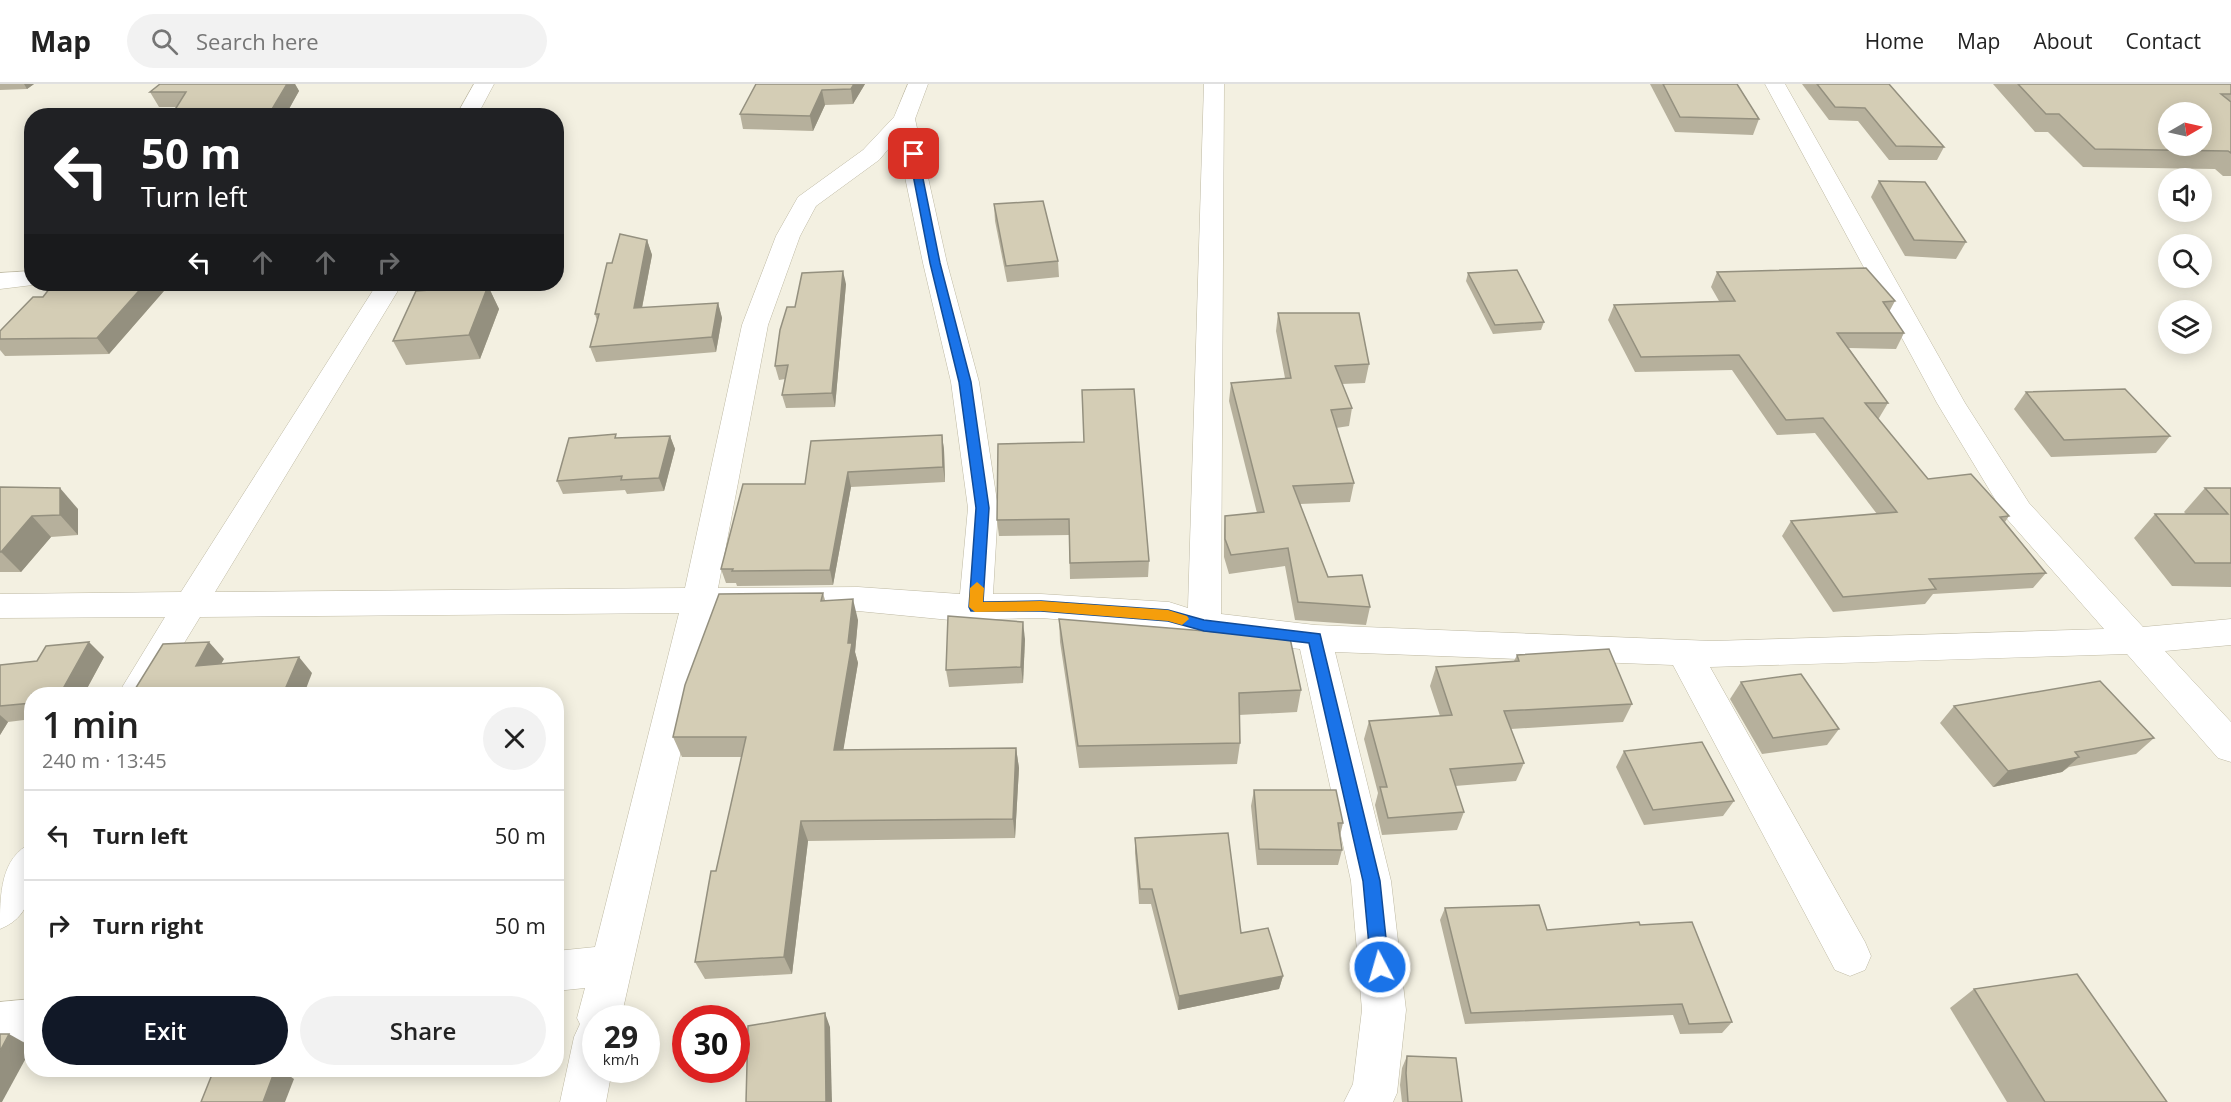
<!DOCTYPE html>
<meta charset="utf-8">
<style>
body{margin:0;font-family:"Open Sans",sans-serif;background:#f2f2f2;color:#222;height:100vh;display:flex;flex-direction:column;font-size:22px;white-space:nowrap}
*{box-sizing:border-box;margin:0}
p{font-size:20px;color:#767676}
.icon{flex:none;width:33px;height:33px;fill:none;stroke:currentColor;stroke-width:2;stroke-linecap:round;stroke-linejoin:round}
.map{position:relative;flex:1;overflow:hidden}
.panel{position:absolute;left:24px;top:603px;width:540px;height:390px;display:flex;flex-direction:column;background:#fff;border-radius:24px;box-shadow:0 3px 15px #0003}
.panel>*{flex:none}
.top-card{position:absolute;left:24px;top:24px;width:540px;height:183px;border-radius:24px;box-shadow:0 3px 15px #0003;background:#202124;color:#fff;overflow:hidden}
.needle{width:39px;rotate:81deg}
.controls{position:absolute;left:2158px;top:18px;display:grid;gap:12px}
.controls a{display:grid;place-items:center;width:54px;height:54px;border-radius:50%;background:#fff;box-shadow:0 3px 15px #0003;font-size:30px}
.speed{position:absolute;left:582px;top:921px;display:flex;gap:12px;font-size:30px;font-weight:700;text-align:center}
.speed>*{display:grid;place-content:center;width:78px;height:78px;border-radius:50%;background:#fff;box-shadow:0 3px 15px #0003;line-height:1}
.speed small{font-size:15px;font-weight:400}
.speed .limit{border:9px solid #d22;background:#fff;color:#111}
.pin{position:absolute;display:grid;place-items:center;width:51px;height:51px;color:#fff;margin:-26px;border-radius:12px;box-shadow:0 3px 9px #0006}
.me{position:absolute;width:66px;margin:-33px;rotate:354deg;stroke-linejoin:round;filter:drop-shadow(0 0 4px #0008)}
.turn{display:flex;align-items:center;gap:21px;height:126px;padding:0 18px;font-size:27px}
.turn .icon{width:78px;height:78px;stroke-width:2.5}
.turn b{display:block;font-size:42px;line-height:51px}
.lanes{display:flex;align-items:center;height:57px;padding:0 18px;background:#0003;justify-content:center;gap:30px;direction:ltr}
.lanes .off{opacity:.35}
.round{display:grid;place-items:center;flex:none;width:63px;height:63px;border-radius:32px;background:#f2f2f2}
.summary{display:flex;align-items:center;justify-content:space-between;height:102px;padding:0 18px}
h1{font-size:36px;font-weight:600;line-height:45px}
.cta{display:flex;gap:12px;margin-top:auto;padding:12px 18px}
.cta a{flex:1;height:69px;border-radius:36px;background:#111827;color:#fff;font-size:24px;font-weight:600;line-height:69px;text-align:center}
.cta a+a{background:#f2f2f2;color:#222}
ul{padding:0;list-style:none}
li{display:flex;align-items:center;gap:18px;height:90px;padding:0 18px;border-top:2px solid #e0e0e0}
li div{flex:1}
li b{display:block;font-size:22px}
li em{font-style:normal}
header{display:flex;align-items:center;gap:36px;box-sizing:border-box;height:84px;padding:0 30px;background:#fff;border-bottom:2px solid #e0e0e0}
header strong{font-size:28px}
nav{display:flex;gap:33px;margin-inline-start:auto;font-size:21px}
.search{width:420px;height:54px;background:#f2f2f2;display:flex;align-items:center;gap:15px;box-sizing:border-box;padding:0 21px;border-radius:33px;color:#767676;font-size:22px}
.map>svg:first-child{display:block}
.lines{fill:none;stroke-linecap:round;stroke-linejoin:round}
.street-casing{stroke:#beb9a3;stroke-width:1}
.street{fill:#fff;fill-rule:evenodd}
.wall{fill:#b6b09c}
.shaded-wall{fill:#94907f}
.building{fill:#d4cdb5;stroke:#94907f;stroke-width:1.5;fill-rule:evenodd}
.route{fill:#1a73e8;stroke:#114b97;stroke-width:1.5}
.slow{fill:#f59e0b}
</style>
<header>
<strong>Map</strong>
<div class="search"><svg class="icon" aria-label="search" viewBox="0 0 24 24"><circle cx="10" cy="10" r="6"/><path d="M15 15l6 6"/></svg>Search here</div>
<nav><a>Home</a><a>Map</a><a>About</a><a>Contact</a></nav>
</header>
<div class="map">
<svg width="2231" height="1018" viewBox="0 0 2231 1018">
<rect width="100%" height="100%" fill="#f3f0e1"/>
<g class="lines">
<defs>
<g id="street">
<polygon points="474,0 494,0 477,32 456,32"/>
<path d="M908,0h20l-13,35 32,144 32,119 19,126 -5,86h48l128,8 19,6 16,-524h20l-3,530 94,11 397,16 392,-12 -97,-110 -70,-116 -172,-319h20l180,319 64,100 114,124 88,-8v26l-66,6 66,71v40l-13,-4 -91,-104 -417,13 155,275 6,14 -6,14 -15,6 -15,-6 -162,-305 -338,-13 56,229 15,129 -9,83 -4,9h-49l9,-18 9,-74 -11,-129 -51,-232 -96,-11 -35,-10 -128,-10 -91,2 -92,-9 -146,2 -91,405h-25v52h16l-6,32h-46l14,-65 6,-13 -3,-6 8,-30 -29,3v-40l39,-4 84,-334 -479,4 -47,77h-35l47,-77 -165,1v-24l181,-2 196,-308h25l-187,308 470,-4 57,-263 34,-89 22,-39 65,-47 31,-33zM897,55l26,124 28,119 17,126 -8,86 -102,-7 -140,1 50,-263 32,-89 16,-30 63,-46z"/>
<polygon points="32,187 32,200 41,200 0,205 0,189"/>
<path d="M32,759c0,34 6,71 -32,86 0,-34 0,-72 32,-86z"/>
<polygon points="32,915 32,957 0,960 0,918"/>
</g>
</defs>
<use href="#street" class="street-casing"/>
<use href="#street" class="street"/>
</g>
<g class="wall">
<polygon points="0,0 34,0 27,5 0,6"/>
<polygon points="160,0 295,0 299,7 285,32 171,32 176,23 159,23 150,8"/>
<polygon points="756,0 865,0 853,20 825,21 813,47 743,45 740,30"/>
<polygon points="1650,0 1737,0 1759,35 1753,51 1675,48"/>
<polygon points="1802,0 1889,0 1944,63 1937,76 1889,76 1858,37 1829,36"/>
<polygon points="1993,0 2231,0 2231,92 2223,92 2215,85 2083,83 2048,48 2035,48"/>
<polygon points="1879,97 1966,158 1956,175 1905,172 1871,113"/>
<polygon points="994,120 1058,177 1059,193 1007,198 995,137"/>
<polygon points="647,156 652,171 642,224 718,219 722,234 716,268 596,278 590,263 597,237 595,230 612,179"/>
<polygon points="1717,188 1895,217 1889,228 1904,249 1896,265 1849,264 1888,319 1879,334 1878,335 1928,395 2009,432 2005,438 2046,489 2033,504 1933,510 1925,520 1833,528 1782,452 1791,437 1877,430 1815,349 1777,351 1732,286 1635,288 1608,236 1614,221 1719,217 1711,203"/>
<polygon points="1468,189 1544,238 1541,246 1493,250 1466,197"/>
<polygon points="170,200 109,270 5,272 0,266 0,247 43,213"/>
<polygon points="846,200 835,323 786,324 782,311 785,295 779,296 775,282 795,223"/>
<polygon points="488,202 499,225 480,275 406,281 393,257"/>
<polygon points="1278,229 1369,280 1365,299 1342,300 1352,324 1349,342 1336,344 1354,399 1350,418 1300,420 1328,493 1370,523 1366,541 1295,536 1285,482 1229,490 1224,473 1224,451 1225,432 1257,429 1229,317 1231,299 1285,294 1276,247"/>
<polygon points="2026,308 2170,352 2156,369 2051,373 2014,325"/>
<polygon points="942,351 944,366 945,398 851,403 833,501 737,502 736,499 726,499 721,485 805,400"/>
<polygon points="670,352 675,365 664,407 627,410 625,406 563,410 557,397 618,354"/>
<polygon points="998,360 1149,477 1148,493 1070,495 1069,451 999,452 997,436"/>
<polygon points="0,403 78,425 78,451 51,453 21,488 0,488"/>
<polygon points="2205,404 2231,404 2231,503 2172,502 2134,454 2155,430 2186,430 2184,428"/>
<polygon points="823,509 825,516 858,536 855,568 858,579 843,666 1016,664 1019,684 1015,754 808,757 792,890 705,895 695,878 742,673 682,673 673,653"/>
<polygon points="1059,535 1301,606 1297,628 1239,631 1240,659 1237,680 1079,684 1060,558"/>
<polygon points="1025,555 1023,599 949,603 946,586"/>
<polygon points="1517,571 1632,620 1623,638 1511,645 1524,679 1516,697 1455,702 1464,728 1457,746 1382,751 1375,721 1378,709 1364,655 1369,637 1440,632 1430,602 1436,583 1514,577"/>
<polygon points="104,573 84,610 32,610 32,635 8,638 0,651 0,581"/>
<polygon points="1741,598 1839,645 1827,661 1762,670 1730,615"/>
<polygon points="1954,622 2154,654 2136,670 2069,683 2062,688 1993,703 1940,639"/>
<polygon points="1624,667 1734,717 1723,732 1644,741 1616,683"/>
<polygon points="1254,706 1343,739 1340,752 1342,766 1338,781 1257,781 1251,722"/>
<polygon points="1135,754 1241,849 1283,892 1279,905 1178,926 1151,820 1139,820 1135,769"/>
<polygon points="1445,824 1547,846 1640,841 1732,938 1722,949 1680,950 1673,931 1465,940 1440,836"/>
<polygon points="1974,905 2167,1018 2007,1018 1950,924"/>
<polygon points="1407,972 1462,1018 1402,1018 1400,1001 1402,984"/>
</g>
<g class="shaded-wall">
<polygon points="24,0 34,0 27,5"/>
<polygon points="287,0 295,0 299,7 285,32 268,32"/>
<polygon points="854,0 865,0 853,20 851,5"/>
<polygon points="822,6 825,21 813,47 810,32"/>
<polygon points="647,156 652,171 639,239 634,224"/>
<polygon points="843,187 846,200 835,323 832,309"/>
<polygon points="145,200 170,200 109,270 97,254"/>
<polygon points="488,202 499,225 480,275 469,251"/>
<polygon points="718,219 722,234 716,268 712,253"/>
<polygon points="942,351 944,366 945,398 943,383"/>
<polygon points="670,352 675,365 664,407 659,394"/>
<polygon points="848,388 851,403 833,501 830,486"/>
<polygon points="60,404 78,425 78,451 60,431"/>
<polygon points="32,432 51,453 21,488 1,468"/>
<polygon points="853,515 858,536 855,568 858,579 840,686 834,666 848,559"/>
<polygon points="1023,538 1025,555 1023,599 1021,583"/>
<polygon points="89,558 104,573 84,610 60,610"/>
<polygon points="209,558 224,575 211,598 196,582"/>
<polygon points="299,573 312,589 304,610 283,610"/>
<polygon points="0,631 8,638 0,651"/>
<polygon points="1016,664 1019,684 1015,754 1013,735"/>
<polygon points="2079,673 2062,688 1993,703 2008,687"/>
<polygon points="801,737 808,757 792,890 784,873"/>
<polygon points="1283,892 1279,905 1178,926 1179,912"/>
<polygon points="825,929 830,943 832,1018 826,1018"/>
<polygon points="9,950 32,963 2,1018 0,1018 0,967"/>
<polygon points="275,986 281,986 294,995 285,1018 263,1018"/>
</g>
<g class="building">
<polygon points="160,0 287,0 268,32 171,32 186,8 150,8"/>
<polygon points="756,0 854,0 851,5 822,6 810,32 740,30"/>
<polygon points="1663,0 1737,0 1759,35 1680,33"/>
<polygon points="1817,0 1889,0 1944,63 1896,62 1865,24 1835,23"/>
<path d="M2018,0h213v10h-10l10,8v51l-3,-2 -133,-2 -36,-35h-13zM2169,28h33v34h-33z"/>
<polygon points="1879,97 1925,98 1966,158 1914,156"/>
<polygon points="1043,117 1058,177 1006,182 994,120"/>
<polygon points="620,150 647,156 634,224 718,219 712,253 590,263 599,230 595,230 607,179 612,179"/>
<polygon points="1866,184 1895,217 1883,218 1904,249 1837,249 1888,319 1865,319 1928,395 1971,390 2009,432 2000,433 2046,489 1929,495 1936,505 1843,513 1791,437 1897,428 1823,334 1786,336 1739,271 1641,273 1614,221 1735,217 1717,188"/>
<polygon points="1517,186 1544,238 1495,241 1468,189"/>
<polygon points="843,187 832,309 782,311 788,281 775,282 780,246 787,223 795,223 802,189"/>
<polygon points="53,200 145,200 97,254 0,255 0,247 33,213 43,213"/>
<polygon points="488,202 469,251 393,257 416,207"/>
<polygon points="1278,229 1359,229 1369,280 1335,282 1352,324 1331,326 1354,399 1293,402 1328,493 1362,491 1370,523 1298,518 1288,464 1231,471 1225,455 1225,432 1264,428 1231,299 1291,294"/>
<polygon points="1134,305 1149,477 1070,479 1069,435 997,436 998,360 1084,358 1082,306"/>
<polygon points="2125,305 2170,352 2064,356 2026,308"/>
<polygon points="616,350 615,354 670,352 659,394 621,396 622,392 557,397 569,354"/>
<polygon points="942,351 943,383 848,388 830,486 732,487 733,485 721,485 743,400 805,400 811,357"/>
<polygon points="0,403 60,404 60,431 32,432 1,468 0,468"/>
<polygon points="2205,404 2231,404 2231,479 2195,479 2155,430 2228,430"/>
<polygon points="823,509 821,517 853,515 848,559 852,559 834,666 1016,664 1013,735 801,737 784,873 695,878 711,787 716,787 746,653 673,653 685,601 719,510"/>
<polygon points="948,532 1023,538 1021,583 946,586"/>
<polygon points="1059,535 1290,554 1301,606 1239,609 1240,659 1078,662"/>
<polygon points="89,558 60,610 32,610 32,619 0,622 0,581 37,577 46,562"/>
<polygon points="209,558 196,582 299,573 283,610 132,610 163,560"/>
<polygon points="1609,565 1632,620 1504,627 1524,679 1450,685 1464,728 1388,734 1380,703 1387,703 1369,637 1452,631 1436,583 1519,577 1517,571"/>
<polygon points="1801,590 1839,645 1773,654 1741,598"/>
<polygon points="2100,597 2154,654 2075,668 2079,673 2008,687 1954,622"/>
<polygon points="1702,658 1734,717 1653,726 1624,667"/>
<polygon points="1254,706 1336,706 1343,739 1338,739 1342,766 1259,765"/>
<polygon points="1228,749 1241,849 1268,844 1283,892 1179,912 1152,805 1140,805 1135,754"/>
<polygon points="1539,821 1547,846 1639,838 1640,841 1692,838 1732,938 1689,940 1682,920 1471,929 1445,824"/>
<polygon points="2077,890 2167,1018 2045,1018 1974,905"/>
<polygon points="825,929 826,1018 746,1018 748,942"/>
<polygon points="0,950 9,950 0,967"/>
<polygon points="1407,972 1456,974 1462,1018 1408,1018 1406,989"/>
<polygon points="237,986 275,986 263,1018 201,1018 213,988"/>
</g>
<polygon class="route" points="914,67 918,70 940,179 971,298 989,424 983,518 1041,517 1168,526 1204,536 1320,550 1380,797 1389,883 1386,889 1380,891 1374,889 1371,883 1363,797 1309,559 1204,547 1168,537 1041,527 971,527 969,523 976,424 959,298 930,179 909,70"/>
<polygon class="slow" points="977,498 984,504 983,518 1041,517 1168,526 1187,532 1189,535 1182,541 1168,537 1041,527 975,528 969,523 970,504"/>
</svg>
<div class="controls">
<a><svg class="needle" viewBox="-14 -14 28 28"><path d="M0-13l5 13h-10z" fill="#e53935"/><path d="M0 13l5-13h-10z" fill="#767676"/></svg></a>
<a><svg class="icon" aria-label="sound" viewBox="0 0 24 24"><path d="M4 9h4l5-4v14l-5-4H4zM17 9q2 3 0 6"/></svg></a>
<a><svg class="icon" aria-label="search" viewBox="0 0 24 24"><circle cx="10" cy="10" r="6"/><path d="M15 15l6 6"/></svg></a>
<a><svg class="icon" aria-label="layers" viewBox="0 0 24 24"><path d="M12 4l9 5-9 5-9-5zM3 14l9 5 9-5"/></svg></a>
</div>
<div class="speed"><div>29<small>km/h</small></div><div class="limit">30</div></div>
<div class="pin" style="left:914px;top:70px;background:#d93025"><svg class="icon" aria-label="arrive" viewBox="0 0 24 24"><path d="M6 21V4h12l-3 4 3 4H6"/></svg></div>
<svg class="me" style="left:1380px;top:883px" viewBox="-20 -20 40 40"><circle r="17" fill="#1a73e8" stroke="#fff" stroke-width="3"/><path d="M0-11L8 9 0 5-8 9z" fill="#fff"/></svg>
<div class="top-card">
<div class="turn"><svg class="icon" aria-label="left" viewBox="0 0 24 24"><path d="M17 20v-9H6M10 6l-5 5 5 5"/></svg><div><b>50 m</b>Turn left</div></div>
<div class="lanes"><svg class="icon" aria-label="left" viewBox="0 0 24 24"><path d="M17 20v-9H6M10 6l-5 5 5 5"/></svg><svg class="icon off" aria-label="ahead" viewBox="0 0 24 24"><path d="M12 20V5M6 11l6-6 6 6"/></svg><svg class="icon off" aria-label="ahead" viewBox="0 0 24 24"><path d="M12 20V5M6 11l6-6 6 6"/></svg><svg class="icon off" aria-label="right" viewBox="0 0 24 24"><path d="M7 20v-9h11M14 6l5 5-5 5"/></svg></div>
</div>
<section class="panel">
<div class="summary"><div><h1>1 min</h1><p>240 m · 13:45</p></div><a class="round"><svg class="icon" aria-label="close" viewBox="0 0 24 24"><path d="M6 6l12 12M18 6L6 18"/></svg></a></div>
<ul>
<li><svg class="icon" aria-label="left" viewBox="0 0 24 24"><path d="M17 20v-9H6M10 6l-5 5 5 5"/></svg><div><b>Turn left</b></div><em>50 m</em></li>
<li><svg class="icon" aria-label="right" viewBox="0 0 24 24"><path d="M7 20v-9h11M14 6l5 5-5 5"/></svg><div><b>Turn right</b></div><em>50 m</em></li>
</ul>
<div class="cta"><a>Exit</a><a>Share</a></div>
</section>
</div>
